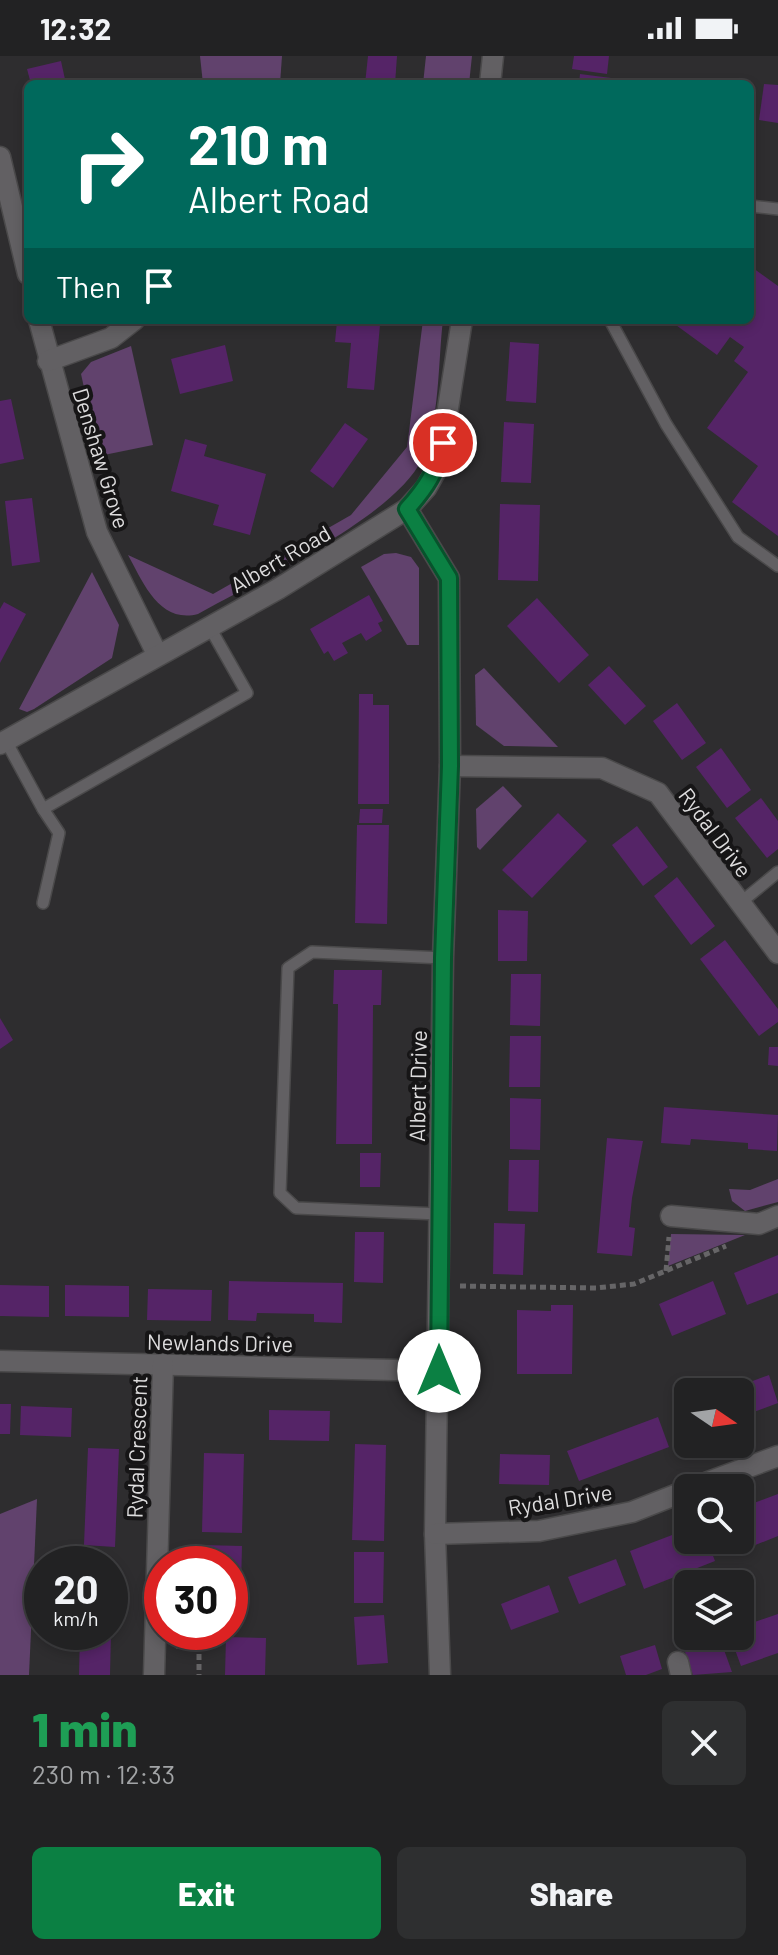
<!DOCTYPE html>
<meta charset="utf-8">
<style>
body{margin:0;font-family:Barlow,sans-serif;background:#2e2f30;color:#f1f3f6;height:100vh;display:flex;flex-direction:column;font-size:30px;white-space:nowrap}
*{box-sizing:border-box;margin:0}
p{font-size:26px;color:#a2a4a6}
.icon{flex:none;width:44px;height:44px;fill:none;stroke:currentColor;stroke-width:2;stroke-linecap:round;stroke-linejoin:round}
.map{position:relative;height:1619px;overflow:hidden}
.drawer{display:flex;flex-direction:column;background:#222223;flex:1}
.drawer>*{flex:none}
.banner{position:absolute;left:24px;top:24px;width:730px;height:244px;border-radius:12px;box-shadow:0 4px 12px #0003,0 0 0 2px #3f3f41;background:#00695c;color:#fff;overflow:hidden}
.needle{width:52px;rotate:103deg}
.tools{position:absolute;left:674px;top:1322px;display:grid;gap:16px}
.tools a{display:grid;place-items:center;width:80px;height:80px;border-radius:12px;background:#222223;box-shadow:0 4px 12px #0003,0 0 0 2px #3f3f41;font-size:40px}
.speed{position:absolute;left:24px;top:1490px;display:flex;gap:16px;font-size:40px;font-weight:700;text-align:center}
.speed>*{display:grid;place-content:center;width:104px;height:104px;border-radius:50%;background:#222223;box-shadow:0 4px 12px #0003,0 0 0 2px #3f3f41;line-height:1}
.speed small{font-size:20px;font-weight:400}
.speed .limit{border:12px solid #d22;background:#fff;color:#111}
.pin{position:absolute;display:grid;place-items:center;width:68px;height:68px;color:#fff;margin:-34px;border:4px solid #fff;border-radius:50%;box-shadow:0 2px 8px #0007}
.me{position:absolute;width:88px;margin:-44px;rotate:0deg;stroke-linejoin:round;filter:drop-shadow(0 0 6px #0008)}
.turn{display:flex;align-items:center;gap:28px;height:168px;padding:0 32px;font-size:36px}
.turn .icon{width:104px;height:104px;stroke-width:2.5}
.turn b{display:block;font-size:56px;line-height:68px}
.then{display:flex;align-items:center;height:76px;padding:0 32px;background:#0003;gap:16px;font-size:30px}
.round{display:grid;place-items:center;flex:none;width:84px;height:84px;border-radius:12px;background:#2e2f30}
.headline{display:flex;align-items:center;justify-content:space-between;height:136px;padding:0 32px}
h1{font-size:48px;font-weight:800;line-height:60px;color:#1e9e55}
.button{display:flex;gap:16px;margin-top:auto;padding:16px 32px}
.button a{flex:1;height:92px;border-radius:12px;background:#0b8043;color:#fff;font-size:32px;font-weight:800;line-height:92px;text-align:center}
.button a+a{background:#2e2f30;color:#f1f3f6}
.status{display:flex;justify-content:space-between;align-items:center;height:56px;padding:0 40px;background:#222223;direction:ltr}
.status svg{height:22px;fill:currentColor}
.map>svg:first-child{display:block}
.green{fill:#61426d}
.building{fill:#552467}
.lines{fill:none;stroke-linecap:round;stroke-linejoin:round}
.service-casing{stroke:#4a494a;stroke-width:14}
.minor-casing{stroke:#4a494a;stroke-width:23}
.tertiary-casing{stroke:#4a494a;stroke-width:23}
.path{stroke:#666567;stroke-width:5;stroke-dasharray:6 4;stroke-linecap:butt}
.service{stroke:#626063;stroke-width:11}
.minor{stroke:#626063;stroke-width:20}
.tertiary{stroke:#626063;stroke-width:20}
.route-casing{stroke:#07532c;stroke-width:20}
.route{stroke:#0b8043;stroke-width:14}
.labels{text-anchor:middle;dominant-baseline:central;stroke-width:8;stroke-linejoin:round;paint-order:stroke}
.street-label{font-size:22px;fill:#dddcdd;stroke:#161516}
</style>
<div class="status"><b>12:32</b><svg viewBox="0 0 49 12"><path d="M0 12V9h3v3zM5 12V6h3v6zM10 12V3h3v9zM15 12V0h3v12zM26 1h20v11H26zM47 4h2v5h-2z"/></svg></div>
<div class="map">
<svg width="778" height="1619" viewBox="0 0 778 1619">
<rect width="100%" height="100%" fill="#2e2d2f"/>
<g class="green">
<polygon points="200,0 282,0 280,28 203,28"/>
<polygon points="426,0 472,0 469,28 423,28"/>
<path d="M423,264h20c-5,40 -3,103 -21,139 -27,58 -166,122 -224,155 -39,10 -55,-32 -70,-59l85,39 138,-79 56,-68z"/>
<polygon points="131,290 153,389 99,400 81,318 91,306"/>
<polygon points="396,497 411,501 419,512 419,589 407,589 361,511 384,498"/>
<polygon points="92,516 119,569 112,602 34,653 27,656 19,653"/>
<polygon points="484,612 558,691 504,690 476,669 475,619"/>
<polygon points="503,730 522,750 480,794 477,791 476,753"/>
<polygon points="778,1123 778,1146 745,1155 732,1145 729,1133 750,1134"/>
<polygon points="671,1178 745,1179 668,1210"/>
<polygon points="37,1443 29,1619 0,1619 0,1458"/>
</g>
<g class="building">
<polygon points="368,0 397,0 395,28 365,28"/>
<polygon points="574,0 609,0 607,18 572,13"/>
<polygon points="61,5 66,28 31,28 27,13"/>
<polygon points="580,18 619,23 619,28 579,28"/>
<polygon points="764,28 778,29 778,67 759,64"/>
<polygon points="753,212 778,230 778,480 732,446 758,410 707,372 748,316 734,305 744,291 730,281 717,299 669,264 750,264 750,216"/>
<polygon points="337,265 380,269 374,334 347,332 351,287 335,286"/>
<polygon points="510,286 539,288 536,347 506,345"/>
<polygon points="225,289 233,325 180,338 171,303"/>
<polygon points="11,343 24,403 0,408 0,345"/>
<polygon points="504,366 534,368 531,427 501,426"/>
<polygon points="345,367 368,383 333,432 310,415"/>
<polygon points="185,383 207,389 204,400 266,418 250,479 213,469 219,449 171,435"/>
<polygon points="32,442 40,506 12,510 5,445"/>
<polygon points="500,448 540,449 538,525 498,524"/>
<polygon points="369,539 383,565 378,567 382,575 366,585 361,577 342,587 348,597 334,605 328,595 324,598 310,573"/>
<polygon points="537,542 589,599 559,627 507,570"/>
<polygon points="4,546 26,558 0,607 0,553"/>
<polygon points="609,610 646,650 625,669 588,629"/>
<polygon points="359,638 373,638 373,649 389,649 389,748 358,748"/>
<polygon points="677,647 706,687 682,704 653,665"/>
<polygon points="721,692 751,734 727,752 696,711"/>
<polygon points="761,742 778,765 778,793 767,802 735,762"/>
<polygon points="360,753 383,753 382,767 359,767"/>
<polygon points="558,757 587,785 532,842 502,814"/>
<polygon points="357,769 389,769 387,868 355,867"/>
<polygon points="637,770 668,811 643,830 612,789"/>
<polygon points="677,821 715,870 691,889 654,840"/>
<polygon points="498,854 528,855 527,905 498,905"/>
<polygon points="725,884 778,953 778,966 759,980 700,903"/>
<polygon points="334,914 382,914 381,949 373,949 372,1088 336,1088 338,948 333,948"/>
<polygon points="511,918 541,918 540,970 510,969"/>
<polygon points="0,962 13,984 0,993"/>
<polygon points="510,980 541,980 540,1031 509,1031"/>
<polygon points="769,991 778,991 778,1010 768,1009"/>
<polygon points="510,1042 541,1043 540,1094 510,1093"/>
<polygon points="664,1051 778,1059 777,1095 748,1093 748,1087 720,1085 691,1083 690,1089 661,1087"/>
<polygon points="607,1082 643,1085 632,1142 629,1171 635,1172 632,1200 597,1197"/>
<polygon points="360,1097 381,1097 380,1131 360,1131"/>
<polygon points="509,1104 539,1104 538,1156 508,1155"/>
<polygon points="494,1167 525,1168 523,1219 493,1218"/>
<polygon points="355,1176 384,1176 383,1227 354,1226"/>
<polygon points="778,1199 778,1237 747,1249 734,1217"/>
<polygon points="229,1225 343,1227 342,1267 314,1266 314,1258 257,1257 256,1265 228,1264"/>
<polygon points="713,1225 726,1258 672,1280 659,1248"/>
<polygon points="0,1229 49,1230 49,1261 0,1260"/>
<polygon points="65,1229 129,1230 129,1261 65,1260"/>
<polygon points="148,1233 212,1234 211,1265 147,1264"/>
<polygon points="551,1249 573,1249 572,1318 517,1318 517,1254 551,1255"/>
<polygon points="769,1319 778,1347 740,1361 740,1336 723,1336"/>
<polygon points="0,1348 11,1348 10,1378 0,1378"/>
<polygon points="688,1349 688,1380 678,1353"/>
<polygon points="21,1350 72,1352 71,1381 20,1379"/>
<polygon points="269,1354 330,1355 329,1385 269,1384"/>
<polygon points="658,1361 669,1391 579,1425 567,1395"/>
<polygon points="355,1388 386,1389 384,1485 352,1484"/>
<polygon points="88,1392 119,1393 115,1491 84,1489"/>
<polygon points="204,1397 244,1398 242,1477 202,1476"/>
<polygon points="500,1398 550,1399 549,1429 499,1428"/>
<polygon points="778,1438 778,1480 728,1500 722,1484 740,1484 740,1452"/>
<polygon points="688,1473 688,1484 707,1484 715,1505 644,1533 630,1495"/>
<polygon points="202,1489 242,1490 240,1569 230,1569 230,1508 202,1508"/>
<polygon points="354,1496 384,1496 383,1547 354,1547"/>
<polygon points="616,1503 626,1529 579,1548 568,1521"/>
<polygon points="549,1529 559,1556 511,1574 501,1548"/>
<polygon points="778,1558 778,1597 741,1610 730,1580 740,1580 740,1571"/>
<polygon points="384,1559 388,1607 357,1609 354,1561"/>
<polygon points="80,1576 111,1576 110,1619 79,1619"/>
<polygon points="719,1580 732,1616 693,1619 683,1590"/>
<polygon points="226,1581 266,1582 265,1619 225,1619"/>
<polygon points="655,1589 662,1613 646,1619 626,1619 620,1600"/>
</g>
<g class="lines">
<defs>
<g id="service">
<polyline points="750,150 778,153"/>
<polyline points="610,264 666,368 738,481 778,510"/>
<polyline points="6,685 43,753 247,637 209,570"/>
<polyline points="43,847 59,777 43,753"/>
<polyline points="740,847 778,816"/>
<polyline points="439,1158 296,1152 280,1137 288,912 312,896 443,902"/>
</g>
<g id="minor">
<polyline points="0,101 28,218"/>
<polyline points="39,264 97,476 157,598"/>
<polyline points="48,305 111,282 134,264"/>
<polyline points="407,453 449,522 450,710 443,902 435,1478 440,1619"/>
<polyline points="450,710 602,712 658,737 778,897"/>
<polyline points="671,1160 759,1168 778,1160"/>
<polyline points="0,1305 439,1315"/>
<polyline points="692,1432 778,1400"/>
<polyline points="435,1478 539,1475 632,1456 688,1434"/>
<polyline points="678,1606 681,1619"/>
<polyline points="154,1619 163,1308"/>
</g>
<g id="tertiary">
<polyline points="490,28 493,0"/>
<polyline points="0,688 278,533 407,453 426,432 439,409 462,264"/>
</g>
</defs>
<use href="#service" class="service-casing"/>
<use href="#minor" class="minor-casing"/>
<use href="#tertiary" class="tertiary-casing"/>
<g class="path">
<polyline points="666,1215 669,1181"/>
<polyline points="460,1230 596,1232 634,1228 726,1190"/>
<polyline points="176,1590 199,1591 199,1619"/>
</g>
<use href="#service" class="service"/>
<use href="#minor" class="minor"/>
<use href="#tertiary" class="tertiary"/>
</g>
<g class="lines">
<defs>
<path id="route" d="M439,1315l4,-413 7,-192 -1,-188 -42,-69c19,-21 30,-38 36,-66"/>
</defs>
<use href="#route" class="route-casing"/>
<use href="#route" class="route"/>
</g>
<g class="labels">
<g class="street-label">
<text transform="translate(102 402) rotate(73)">Denshaw Grove</text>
<text transform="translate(280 502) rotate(-30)">Albert Road</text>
<text transform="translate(716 776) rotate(53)">Rydal Drive</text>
<text transform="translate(417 1030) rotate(-89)">Albert Drive</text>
<text transform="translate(220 1286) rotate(1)">Newlands Drive</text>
<text transform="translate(136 1391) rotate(-88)">Rydal Crescent</text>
<text transform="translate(560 1443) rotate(-9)">Rydal Drive</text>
</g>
</g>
</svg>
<div class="tools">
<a><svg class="needle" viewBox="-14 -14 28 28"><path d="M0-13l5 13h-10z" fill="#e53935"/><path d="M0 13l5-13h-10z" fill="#a2a4a6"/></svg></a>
<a><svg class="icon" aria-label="search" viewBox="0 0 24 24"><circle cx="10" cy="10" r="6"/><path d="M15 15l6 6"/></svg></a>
<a><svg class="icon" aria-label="layers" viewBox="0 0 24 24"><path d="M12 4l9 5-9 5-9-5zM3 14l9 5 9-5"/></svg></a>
</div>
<div class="speed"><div>20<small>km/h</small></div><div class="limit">30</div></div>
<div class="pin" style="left:443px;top:387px;background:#d93025"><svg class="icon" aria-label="arrive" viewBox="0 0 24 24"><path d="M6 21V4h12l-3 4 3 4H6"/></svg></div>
<svg class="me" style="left:439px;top:1315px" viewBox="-20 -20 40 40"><circle r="19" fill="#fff"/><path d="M0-13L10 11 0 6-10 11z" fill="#0b8043"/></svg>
<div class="banner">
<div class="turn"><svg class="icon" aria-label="right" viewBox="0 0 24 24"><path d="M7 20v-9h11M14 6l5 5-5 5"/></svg><div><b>210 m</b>Albert Road</div></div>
<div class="then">Then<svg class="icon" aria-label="arrive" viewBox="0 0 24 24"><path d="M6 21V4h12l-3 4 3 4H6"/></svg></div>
</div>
</div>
<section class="drawer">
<div class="headline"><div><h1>1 min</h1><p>230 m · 12:33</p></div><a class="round"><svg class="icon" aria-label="close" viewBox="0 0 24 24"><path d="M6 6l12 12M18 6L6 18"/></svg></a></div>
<div class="button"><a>Exit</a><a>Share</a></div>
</section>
